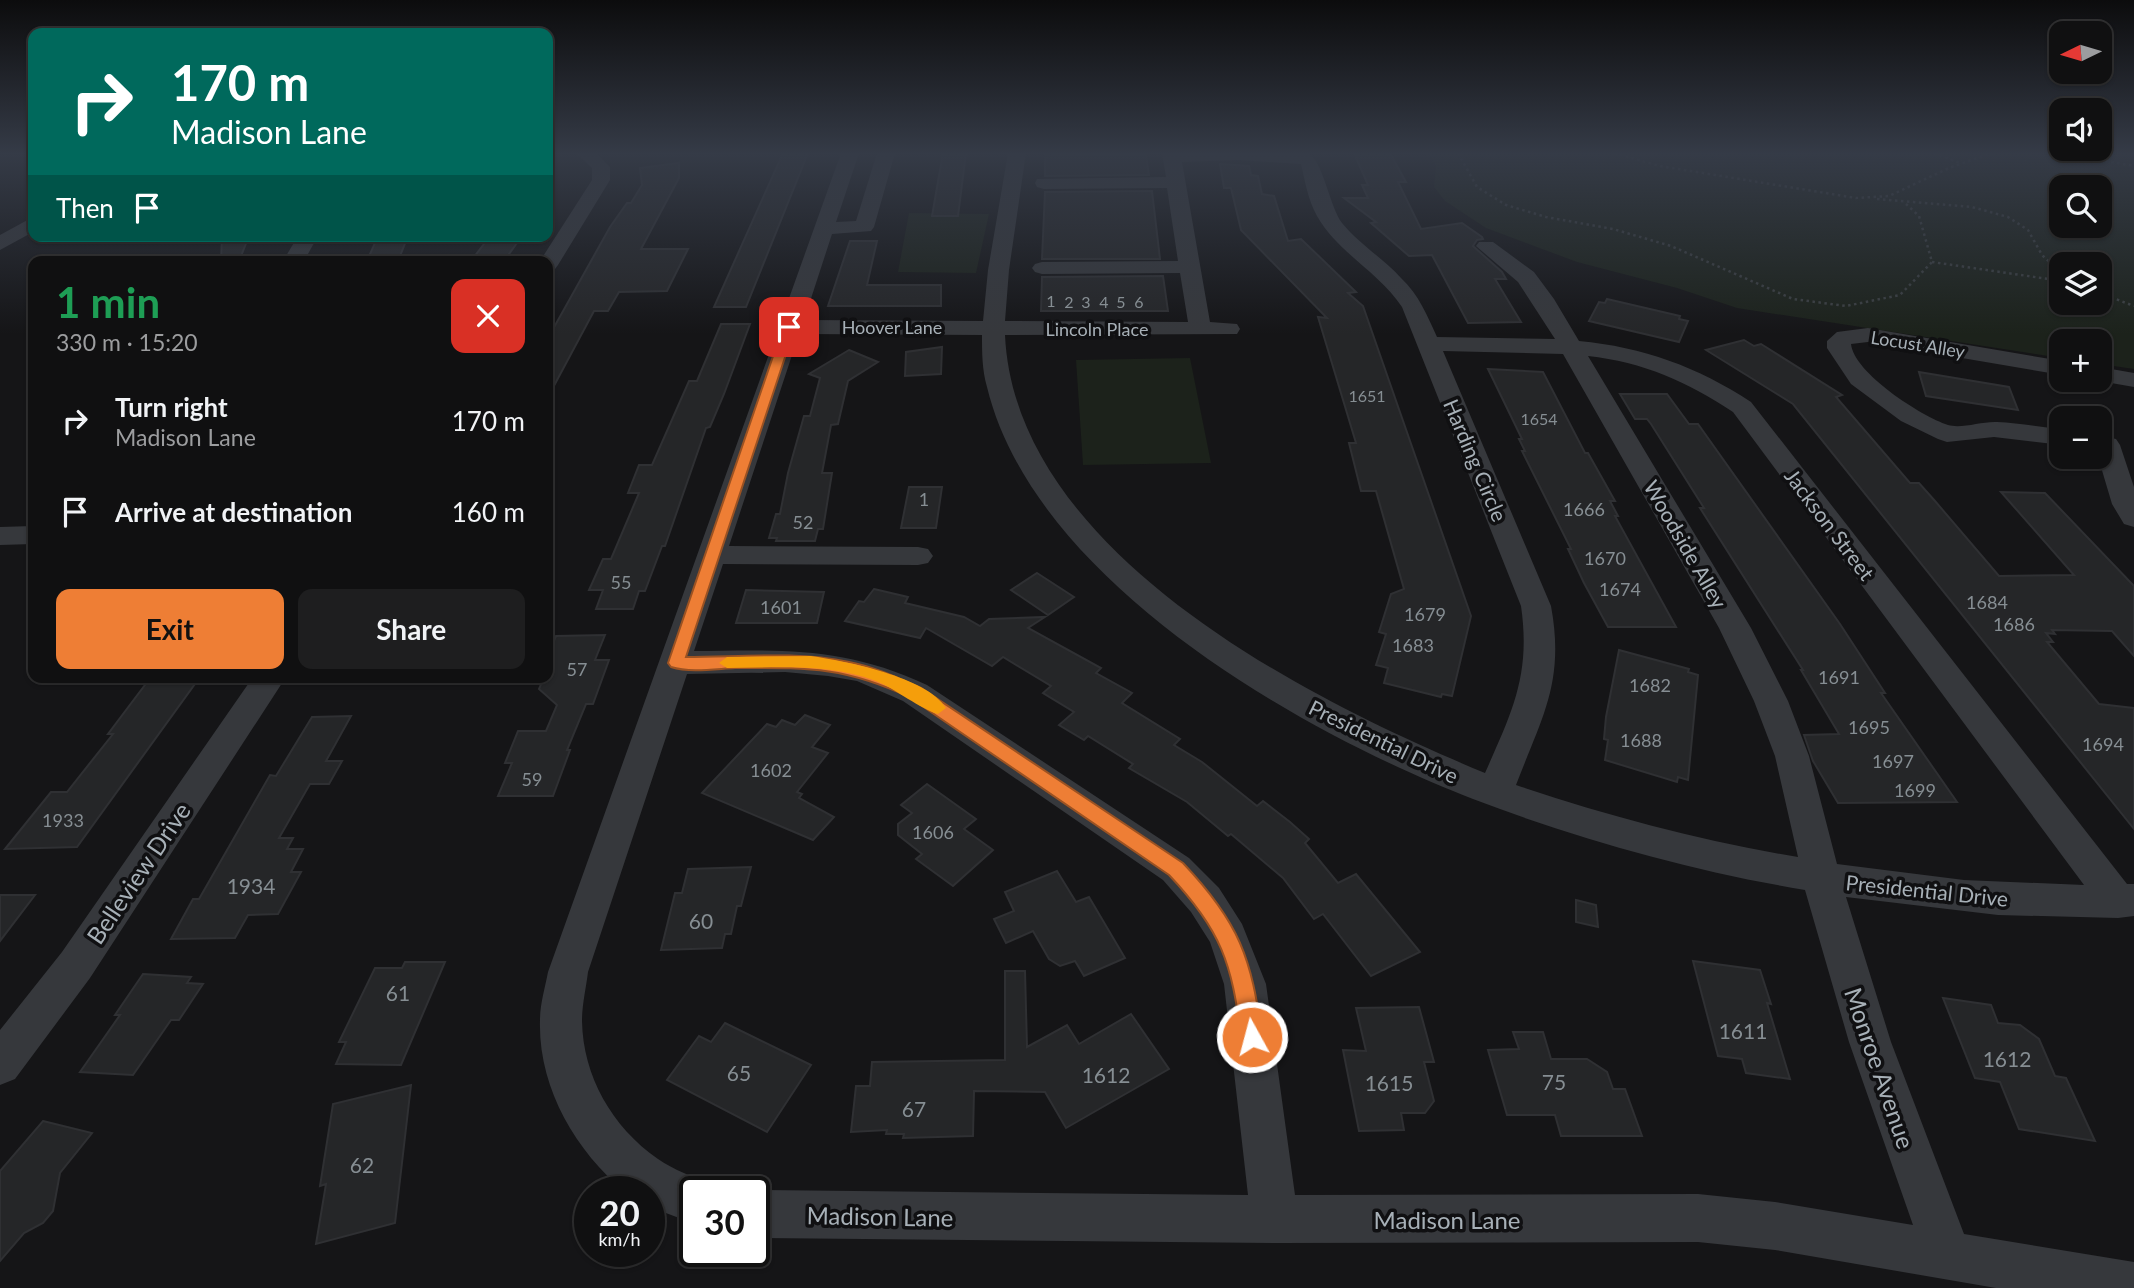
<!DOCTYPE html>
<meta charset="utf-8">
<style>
body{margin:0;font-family:Lato,sans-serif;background:#1e1e1f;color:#f1f3f6;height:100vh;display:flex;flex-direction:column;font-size:26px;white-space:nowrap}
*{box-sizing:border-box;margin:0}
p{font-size:23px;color:#9c9d9f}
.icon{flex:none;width:38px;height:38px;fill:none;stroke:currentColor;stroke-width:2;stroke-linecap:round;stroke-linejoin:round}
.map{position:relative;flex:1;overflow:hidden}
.sheet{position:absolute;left:28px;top:256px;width:525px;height:427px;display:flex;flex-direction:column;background:#101011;border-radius:14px;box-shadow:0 2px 5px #0004,0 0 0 2px #303031}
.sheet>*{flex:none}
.top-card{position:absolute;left:28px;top:28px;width:525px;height:214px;border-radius:14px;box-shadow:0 2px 5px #0004,0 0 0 2px #303031;background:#00695c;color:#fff;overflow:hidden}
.needle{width:46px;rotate:265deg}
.tools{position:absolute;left:2049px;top:21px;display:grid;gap:14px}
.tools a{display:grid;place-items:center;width:63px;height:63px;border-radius:14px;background:#101011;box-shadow:0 2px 5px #0004,0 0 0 2px #303031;font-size:35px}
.speed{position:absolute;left:574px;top:1176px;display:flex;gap:14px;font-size:35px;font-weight:700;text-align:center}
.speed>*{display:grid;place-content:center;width:91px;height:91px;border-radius:50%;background:#101011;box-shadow:0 2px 5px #0004,0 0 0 2px #303031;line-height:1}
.speed small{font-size:18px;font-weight:400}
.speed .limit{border:4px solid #111;border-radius:10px;background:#fff;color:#111}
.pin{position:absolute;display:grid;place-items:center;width:60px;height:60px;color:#fff;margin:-30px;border-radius:14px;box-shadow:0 4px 10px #0006}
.me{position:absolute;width:77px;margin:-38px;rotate:353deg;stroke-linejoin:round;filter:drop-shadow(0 0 5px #0008)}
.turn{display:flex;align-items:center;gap:24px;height:147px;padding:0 28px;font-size:32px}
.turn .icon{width:91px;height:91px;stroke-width:2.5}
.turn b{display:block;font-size:49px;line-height:60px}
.then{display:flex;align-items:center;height:66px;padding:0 28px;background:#0003;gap:14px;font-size:26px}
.round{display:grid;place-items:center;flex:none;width:74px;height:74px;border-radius:14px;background:#1e1e1f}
.overview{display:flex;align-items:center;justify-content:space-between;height:119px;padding:0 28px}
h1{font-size:42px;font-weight:700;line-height:52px;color:#1e9e55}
.action{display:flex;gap:14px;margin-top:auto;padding:14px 28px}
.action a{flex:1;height:80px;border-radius:14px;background:#ee7e35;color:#111;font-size:28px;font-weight:700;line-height:80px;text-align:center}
.action a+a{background:#1e1e1f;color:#f1f3f6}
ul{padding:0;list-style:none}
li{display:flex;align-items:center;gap:21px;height:91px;padding:0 28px}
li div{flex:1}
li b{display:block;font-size:26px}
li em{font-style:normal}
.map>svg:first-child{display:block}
.green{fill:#1c221b;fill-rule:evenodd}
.building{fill:#252628;stroke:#2f3033;stroke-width:2}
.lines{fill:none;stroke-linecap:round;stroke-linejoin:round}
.path{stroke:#3c4043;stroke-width:2.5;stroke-dasharray:2.5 3.5;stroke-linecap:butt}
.minor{fill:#36383c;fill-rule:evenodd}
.route{fill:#ee7e35;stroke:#9b5222;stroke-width:2}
.slow{fill:#f59e0b}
.labels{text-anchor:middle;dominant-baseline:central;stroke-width:7;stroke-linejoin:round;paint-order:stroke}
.far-number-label{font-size:16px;fill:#868e93}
.far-street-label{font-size:18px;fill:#a7b0b7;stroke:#101012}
.number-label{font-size:18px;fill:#868e93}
.street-label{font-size:21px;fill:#a7b0b7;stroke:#101012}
.near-number-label{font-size:21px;fill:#868e93}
.near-street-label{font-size:24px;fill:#a7b0b7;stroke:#101012}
</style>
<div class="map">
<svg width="2134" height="1288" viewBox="0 0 2134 1288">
<rect width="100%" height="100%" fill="#151517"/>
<g class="green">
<path d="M1429,153h705v216l-34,-5v-23h-38l-1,17 -324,-50 -60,-20 -100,-26 -91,-34 -41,-27 -11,-14 2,-21zM2062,187h38v39h-38zM2062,264h38v39h-38z"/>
<polygon points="909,213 989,214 976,273 898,272"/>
<polygon points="1190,358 1211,463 1083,465 1076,360"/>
</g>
<g class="building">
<polygon points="783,153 808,153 746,307 714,307"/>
<polygon points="943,153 966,153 958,216 932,216"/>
<polygon points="1045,153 1146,155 1149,175 1045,176"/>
<polygon points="1354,153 1390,153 1406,182 1398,182 1421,229 1462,223 1482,237 1483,239 1477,240 1473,246 1502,272 1506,279 1495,279 1521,322 1468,323 1432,255 1409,256 1371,223 1376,222 1344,198 1368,198 1362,185 1368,185"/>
<polygon points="679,163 679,178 641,249 688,249 667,291 619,292 608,311 594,311 548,397 548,338 610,227 627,203 631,203 642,185 640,168"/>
<polygon points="1220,164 1249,166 1251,175 1258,176 1262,194 1274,196 1288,241 1301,239 1356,292 1348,293 1363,306 1471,616 1452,696 1442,694 1441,697 1384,683 1388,668 1376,665 1386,634 1379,632 1391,594 1404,589 1376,491 1361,491 1349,443 1356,443 1318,317 1327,318 1241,230 1231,188 1224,188"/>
<polygon points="1152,191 1160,259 1042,259 1045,192"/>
<polygon points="222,236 249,236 239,261 221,261"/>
<polygon points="378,236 408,236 398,261 367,261"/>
<polygon points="490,236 522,236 504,261 471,261"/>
<polygon points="850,241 877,241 867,285 941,285 941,306 828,306"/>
<polygon points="1163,276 1168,311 1041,311 1042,277"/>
<polygon points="1607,299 1680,316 1679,319 1688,321 1679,342 1589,321 1599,302 1605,303"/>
<polygon points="721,324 750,324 724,394 710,427 706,428 665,546 662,546 645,591 639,591 633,609 596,609 603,590 589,590 603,559 611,559 639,493 628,493 639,465 652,465 689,381 697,381"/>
<polygon points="1744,340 1754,346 1761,344 1842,395 1836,397 1910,483 1919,483 1935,501 1999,576 2074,575 2001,492 2045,493 2134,586 2134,656 2112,631 2052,630 2055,634 2046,633 2053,642 2047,642 2099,704 2134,708 2134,829 1793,404 1706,350"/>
<polygon points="942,347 941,374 905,376 906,352"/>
<polygon points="849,350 878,362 848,381 838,424 831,425 822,473 832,473 823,529 818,529 815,541 776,541 777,538 769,538 776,514 780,514 788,473 804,416 810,416 820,378 809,374"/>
<polygon points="1488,369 1543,372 1585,453 1588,453 1615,501 1610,501 1618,516 1615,516 1676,627 1608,627 1584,583 1568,549 1571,549 1522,451 1525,451 1519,439 1522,439"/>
<polygon points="1919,372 2009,387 2018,410 1926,396"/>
<polygon points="1620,394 1667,394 1689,424 1698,424 1840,624 1885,693 1881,693 1957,802 1838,803 1813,761 1804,735 1839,734 1801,670 1803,670 1700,508 1704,508 1651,424 1647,419 1635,419"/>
<polygon points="909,487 942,487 936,528 901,528"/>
<polygon points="1037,573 1074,597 1048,615 1011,590"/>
<polygon points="874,589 908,597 905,603 964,617 980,626 989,619 1045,617 1028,628 1101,668 1096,673 1132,693 1122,703 1180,739 1174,745 1202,762 1257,806 1263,801 1290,822 1309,839 1305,843 1338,883 1356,874 1420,952 1371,976 1323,914 1314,919 1283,878 1231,834 1228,836 1187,802 1129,768 1133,764 1088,736 1084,740 1059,725 1074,712 1043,693 1051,686 1003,657 992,666 926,628 920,638 845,621 859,601 864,602"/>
<polygon points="746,590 824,592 817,623 736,623"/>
<polygon points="605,635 595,660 609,660 593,704 586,704 567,750 570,750 553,796 498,796 512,763 505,763 518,731 546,731 557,705 539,689 544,677 548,677 548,655 556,636"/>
<polygon points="1619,650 1689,669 1688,672 1698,675 1688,780 1678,777 1677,782 1605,760 1608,740 1604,739 1606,717"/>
<polygon points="151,677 200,677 77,847 5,849 51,792 67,792 113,734 108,734"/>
<polygon points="805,715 830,725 812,747 828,753 797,792 802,794 799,798 834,817 813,840 702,793 767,724 776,727 782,720 795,725"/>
<polygon points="351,716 326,761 342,761 329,784 310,784 279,838 293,838 287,849 303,849 291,872 301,872 278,914 248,915 235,938 171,939 193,899 199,899 270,775 276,776 312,717"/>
<polygon points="927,784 976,819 964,829 993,850 953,886 916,859 922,854 898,835 898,824 912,813 901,805"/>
<polygon points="751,867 741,906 737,906 731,934 725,934 722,948 661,950 675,893 682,893 688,869"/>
<polygon points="1057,871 1076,902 1089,897 1125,958 1084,976 1075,961 1060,966 1049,959 1033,931 1006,943 994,919 1014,911 1005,892"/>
<polygon points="0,895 35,895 0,941"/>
<polygon points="1576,900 1596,905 1598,927 1576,922"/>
<polygon points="1693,961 1760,970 1771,1004 1767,1003 1790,1079 1746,1073 1742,1059 1718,1056"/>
<polygon points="405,962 445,962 401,1065 336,1064 346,1042 339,1042 375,968 402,968"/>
<polygon points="1005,971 1025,971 1027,1047 1067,1025 1079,1044 1131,1014 1169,1069 1066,1128 1045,1092 974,1091 973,1136 903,1138 904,1134 886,1134 887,1130 851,1132 856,1086 870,1086 872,1062 1005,1060"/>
<polygon points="143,974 191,977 187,983 203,984 179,1020 171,1020 133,1075 80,1072 120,1015 115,1015"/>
<polygon points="1943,998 1991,1005 1998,1023 2020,1025 2039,1039 2055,1076 2066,1078 2095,1141 2019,1129 2000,1082 1975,1078"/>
<polygon points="1419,1007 1434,1062 1424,1062 1434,1101 1425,1113 1401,1113 1404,1130 1359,1131 1343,1050 1366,1051 1356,1008"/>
<polygon points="725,1023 811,1065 767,1132 667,1080 699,1036 711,1042"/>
<polygon points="1513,1032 1543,1032 1551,1059 1587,1059 1607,1072 1613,1089 1625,1089 1642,1136 1561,1136 1555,1115 1507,1115 1488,1050 1519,1049"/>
<polygon points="411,1085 395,1223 316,1244 326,1184 320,1186 333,1104"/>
<polygon points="43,1121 92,1133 60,1173 53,1211 43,1223 24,1233 0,1261 0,1171"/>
</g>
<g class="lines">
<g class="path">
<polyline points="1458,153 1477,187 1506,205 1546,217 1613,229 1671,246 1793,299 1846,306 1900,295 1932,262 1919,216 1906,204"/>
<polyline points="1614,153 1660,166 1856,198 1889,196 1949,168 1992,153"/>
<polyline points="1934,153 1960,163"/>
<polyline points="2064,153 2134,166"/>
<polyline points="1877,199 1972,207 2008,217 2028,230 2042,255 2062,274"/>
<polyline points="1932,262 2062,281"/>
<polyline points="2100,293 2134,306"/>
</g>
<g class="minor">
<polygon points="576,153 596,153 610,167 610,180 558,265 555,269 548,271 548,261 540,261 592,180 592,168"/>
<path d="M841,153h18l-23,69 20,-1 21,-68h18l-21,74 -3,4 -39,3 -28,86 179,1 5,-51 20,-117h18l-17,117 -4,51 183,1 -8,-49 -138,1 -7,-2 -3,-4 3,-4 7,-2 136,-1 -11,-73 -123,1 -7,-2 -2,-4 2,-4 129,-2 -4,-24 146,1c14,3 22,54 34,69 17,21 41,35 59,55 18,17 26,37 36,59l118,2 -37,-57 -42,-36 3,-4h14l41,30 20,27 25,42c64,6 119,26 172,61l376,482h7v32l-16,2 -120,-3 -152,-18 45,145 73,192 170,28v26h-138l-221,-38 -77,-8 -424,1 -520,-5v-46h-4l4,-2 494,5 -24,-211 -14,-42 -19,-30 -28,-32 -260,-179 -46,-20 -29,-5 -43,-4 -98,2 -99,298c-2,16 -6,33 -6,49 1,55 30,106 76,138 16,11 35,18 54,25l3,8h-20v32l-45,-17 -1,-15h-24c-50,-42 -87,-105 -85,-172 0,-16 5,-32 8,-48zM1239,160l62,4c4,17 7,36 16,52 21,37 62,56 85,91l119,299c10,69 -9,106 -36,167 -177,-73 -470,-220 -480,-438l232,-1 3,-5 -3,-5 -27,-2 -28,-160zM799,334l183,1c0,17 0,35 5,52 47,194 313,345 486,412 107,41 220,72 332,91l44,152 64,183 -138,-23 -77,-8 -403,1 -29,-211 -24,-60 -23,-36 -30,-30 -262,-173c-83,-39 -145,-35 -233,-34l29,-87 195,1 10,-2 5,-7 -5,-7 -10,-2 -189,-1zM1443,351l120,3 156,274 35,73 21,55 23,101c-96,-16 -190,-41 -282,-72 26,-68 49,-103 35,-179zM1588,356c55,6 100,26 145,56l351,473 -120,-5 -127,-16 -28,-108 -21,-55 -37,-73z"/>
<polygon points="33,217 33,232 0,250 0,235"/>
<polygon points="298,236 318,236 304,261 283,261"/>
<path d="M1868,328l194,33v14l-194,-33 -17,2c3,29 70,72 97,81 14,4 34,-4 49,-3 21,1 43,5 65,7v16l-68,-8 -47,5 -9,-3 -37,-18 -50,-37 -24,-36v-7l10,-9z"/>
<polygon points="2100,367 2134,373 2134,387 2094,380 2100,380"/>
<polygon points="2107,437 2116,439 2120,445 2134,487 2134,527 2124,524 2112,504 2098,457 2100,457 2100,439"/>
<polygon points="33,526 33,544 0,545 0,527"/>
<polygon points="253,677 286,677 90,978 15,1079 0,1085 0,1030 62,952"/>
</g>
</g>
<linearGradient id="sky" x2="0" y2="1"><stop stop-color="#0c0c0d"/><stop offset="0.46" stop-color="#353b47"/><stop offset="1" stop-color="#353b47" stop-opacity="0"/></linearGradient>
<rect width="2134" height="334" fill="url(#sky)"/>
<path class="route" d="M789,323l6,4 -109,330c54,0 110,-6 163,5 26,5 49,16 72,26l262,175c56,59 69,95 79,174l-3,7 -7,3 -8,-3 -3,-7c-9,-74 -20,-107 -72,-162l-260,-178c-66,-31 -103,-29 -174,-29 -20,1 -45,5 -64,-1l-3,-4 115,-336z"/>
<path class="slow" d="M811,656c35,5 116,21 135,52l-8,6c-18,-5 -42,-25 -62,-33 -47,-18 -100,-13 -149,-13l-8,-5 8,-6z"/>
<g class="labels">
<g class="far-number-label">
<text x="1051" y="300">1</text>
<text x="1069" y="301">2</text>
<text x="1086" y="301">3</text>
<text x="1104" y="301">4</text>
<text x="1121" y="301">5</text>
<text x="1139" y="301">6</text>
<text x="1367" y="395">1651</text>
<text x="1539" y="418">1654</text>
</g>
<g class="far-street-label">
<text x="892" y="327">Hoover Lane</text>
<text x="1097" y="329">Lincoln Place</text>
<text transform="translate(1918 344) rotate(9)">Locust Alley</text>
</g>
<g class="number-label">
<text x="924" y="499">1</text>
<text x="1584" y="509">1666</text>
<text x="803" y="522">52</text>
<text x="1605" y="558">1670</text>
<text x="621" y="582">55</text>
<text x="1620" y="589">1674</text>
<text x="1987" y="602">1684</text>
<text x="781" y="607">1601</text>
<text x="1425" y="614">1679</text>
<text x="2014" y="624">1686</text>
<text x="1413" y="645">1683</text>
<text x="577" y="669">57</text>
<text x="1839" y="677">1691</text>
<text x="1650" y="685">1682</text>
<text x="1869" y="727">1695</text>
<text x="1641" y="740">1688</text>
<text x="2103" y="744">1694</text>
<text x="1893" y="761">1697</text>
<text x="771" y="770">1602</text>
<text x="532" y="779">59</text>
<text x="1915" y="790">1699</text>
<text x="63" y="820">1933</text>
<text x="933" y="832">1606</text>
</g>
<g class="street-label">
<text transform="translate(1476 460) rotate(67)">Harding Circle</text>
<text transform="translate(1830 524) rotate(53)">Jackson Street</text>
<text transform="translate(1686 544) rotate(60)">Woodside Alley</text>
<text transform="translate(1384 741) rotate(26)">Presidential Drive</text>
<text transform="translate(1927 890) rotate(6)">Presidential Drive</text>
</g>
<g class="near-number-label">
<text x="251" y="885">1934</text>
<text x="701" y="920">60</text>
<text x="398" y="992">61</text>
<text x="1743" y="1030">1611</text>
<text x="2007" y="1058">1612</text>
<text x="739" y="1072">65</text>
<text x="1106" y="1074">1612</text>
<text x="1554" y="1081">75</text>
<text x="1389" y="1082">1615</text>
<text x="914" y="1108">67</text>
<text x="362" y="1164">62</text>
</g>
<g class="near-street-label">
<text transform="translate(138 873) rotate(-56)">Belleview Drive</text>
<text transform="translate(1880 1068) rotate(71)">Monroe Avenue</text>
<text transform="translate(880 1216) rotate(1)">Madison Lane</text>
<text x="1447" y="1219">Madison Lane</text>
</g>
</g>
</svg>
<div class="tools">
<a><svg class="needle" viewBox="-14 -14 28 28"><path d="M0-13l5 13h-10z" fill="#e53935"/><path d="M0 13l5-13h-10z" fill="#9c9d9f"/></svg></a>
<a><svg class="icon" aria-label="sound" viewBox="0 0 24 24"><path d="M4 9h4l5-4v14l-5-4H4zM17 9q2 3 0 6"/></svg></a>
<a><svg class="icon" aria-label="search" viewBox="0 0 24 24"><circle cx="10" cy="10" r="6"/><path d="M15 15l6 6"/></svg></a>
<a><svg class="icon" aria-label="layers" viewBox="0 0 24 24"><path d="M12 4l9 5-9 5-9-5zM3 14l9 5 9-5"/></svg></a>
<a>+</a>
<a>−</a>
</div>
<div class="speed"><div>20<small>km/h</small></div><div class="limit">30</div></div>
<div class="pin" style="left:789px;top:327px;background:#d93025"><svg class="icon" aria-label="arrive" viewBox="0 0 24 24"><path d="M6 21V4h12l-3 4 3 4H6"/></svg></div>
<svg class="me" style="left:1252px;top:1037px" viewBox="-20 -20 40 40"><circle r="17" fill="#ee7e35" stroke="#fff" stroke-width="3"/><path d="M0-11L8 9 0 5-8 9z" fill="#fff"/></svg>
<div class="top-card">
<div class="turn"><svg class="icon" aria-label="right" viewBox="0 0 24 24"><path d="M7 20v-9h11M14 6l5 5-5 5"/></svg><div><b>170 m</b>Madison Lane</div></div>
<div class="then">Then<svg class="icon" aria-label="arrive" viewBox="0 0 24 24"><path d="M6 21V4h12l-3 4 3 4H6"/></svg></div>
</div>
<section class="sheet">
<div class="overview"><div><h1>1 min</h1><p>330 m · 15:20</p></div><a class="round" style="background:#d93025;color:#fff"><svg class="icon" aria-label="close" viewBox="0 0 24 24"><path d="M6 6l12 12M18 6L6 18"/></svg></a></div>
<ul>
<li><svg class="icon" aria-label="right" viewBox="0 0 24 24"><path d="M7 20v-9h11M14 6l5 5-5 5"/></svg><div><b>Turn right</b><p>Madison Lane</p></div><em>170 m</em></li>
<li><svg class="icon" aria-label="arrive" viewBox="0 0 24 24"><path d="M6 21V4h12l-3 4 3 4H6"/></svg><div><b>Arrive at destination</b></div><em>160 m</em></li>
</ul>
<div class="action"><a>Exit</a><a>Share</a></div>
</section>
</div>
